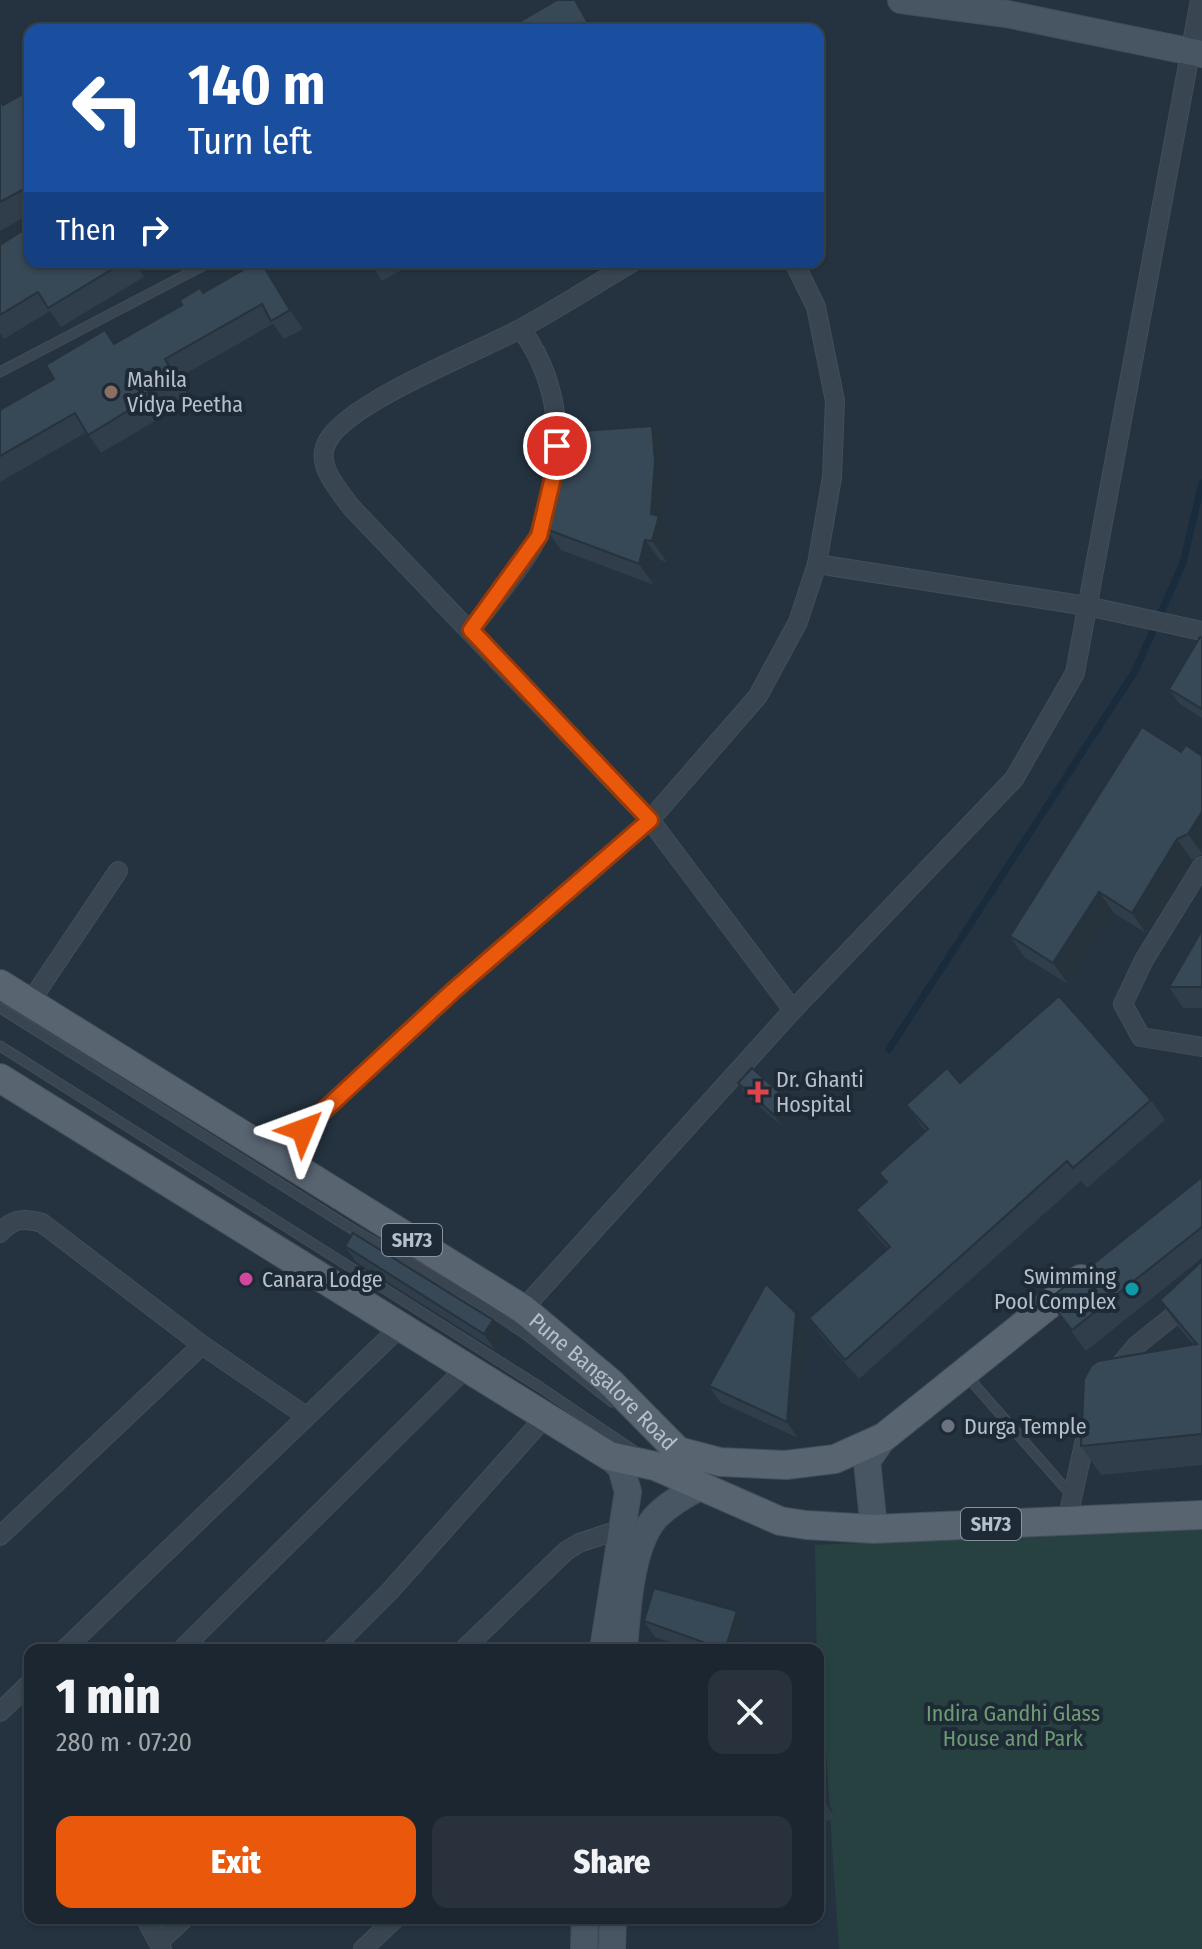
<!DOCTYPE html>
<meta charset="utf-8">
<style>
body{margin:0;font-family:"Fira Sans Condensed",sans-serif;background:#29323c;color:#f1f3f6;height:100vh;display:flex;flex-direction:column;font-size:30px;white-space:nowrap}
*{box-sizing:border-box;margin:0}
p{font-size:26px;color:#a0a5ab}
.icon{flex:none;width:44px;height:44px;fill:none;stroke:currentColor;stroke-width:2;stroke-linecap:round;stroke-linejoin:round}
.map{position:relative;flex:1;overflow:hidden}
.side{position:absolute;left:24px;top:1644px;width:800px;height:280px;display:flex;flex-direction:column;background:#1c2630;border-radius:16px;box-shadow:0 2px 6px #0004,0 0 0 2px #3a434c}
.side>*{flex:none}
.top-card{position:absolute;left:24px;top:24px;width:800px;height:244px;border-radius:16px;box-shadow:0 2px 6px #0004,0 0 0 2px #3a434c;background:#1a4fa0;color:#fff;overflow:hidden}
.pin{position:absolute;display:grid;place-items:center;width:68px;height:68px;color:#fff;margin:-34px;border:4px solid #fff;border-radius:50%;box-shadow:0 2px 8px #0007}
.me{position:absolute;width:88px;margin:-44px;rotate:46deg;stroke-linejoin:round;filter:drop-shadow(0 0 6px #0008)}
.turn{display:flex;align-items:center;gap:28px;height:168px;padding:0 32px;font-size:36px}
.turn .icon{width:104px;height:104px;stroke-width:2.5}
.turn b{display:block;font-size:56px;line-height:68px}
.then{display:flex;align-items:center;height:76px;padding:0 32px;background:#0003;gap:16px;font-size:30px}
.round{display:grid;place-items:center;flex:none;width:84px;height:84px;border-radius:16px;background:#29323c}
.headline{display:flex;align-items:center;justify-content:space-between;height:136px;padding:0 32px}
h1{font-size:48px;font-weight:800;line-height:60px}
.button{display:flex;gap:16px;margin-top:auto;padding:16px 32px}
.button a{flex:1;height:92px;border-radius:16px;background:#ea580c;color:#fff;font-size:32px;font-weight:800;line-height:92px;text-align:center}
.button a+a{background:#29323c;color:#f1f3f6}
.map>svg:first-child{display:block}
.green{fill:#274141}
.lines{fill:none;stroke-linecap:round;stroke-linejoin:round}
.stream{stroke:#182c3e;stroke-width:7}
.lane-casing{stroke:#434e59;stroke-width:11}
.street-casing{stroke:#434e59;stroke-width:20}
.secondary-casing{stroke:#434e59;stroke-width:28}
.primary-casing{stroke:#434e59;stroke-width:30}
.lane{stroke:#394550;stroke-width:9}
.street{stroke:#394550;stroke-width:18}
.secondary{stroke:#485563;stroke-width:26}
.primary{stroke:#586470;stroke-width:28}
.wall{fill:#2f3e4a}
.shaded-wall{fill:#26323c}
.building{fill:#374856;stroke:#26323c;stroke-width:2}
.route-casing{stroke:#983908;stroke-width:20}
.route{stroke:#ea580c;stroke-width:14}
.education-dot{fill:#8d6e63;stroke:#1e2a35;stroke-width:3}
.health-dot{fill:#e0444e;stroke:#1e2a35;stroke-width:3}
.hotel-dot{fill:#d1479c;stroke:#1e2a35;stroke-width:3}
.culture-dot{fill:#0f9aa8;stroke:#1e2a35;stroke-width:3}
.worship-dot{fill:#6b7280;stroke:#1e2a35;stroke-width:3}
.labels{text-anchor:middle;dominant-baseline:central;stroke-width:8;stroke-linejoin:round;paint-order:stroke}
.shield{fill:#1e2a35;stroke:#88939d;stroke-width:2}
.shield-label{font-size:20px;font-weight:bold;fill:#b6c0ca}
.poi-label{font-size:22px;fill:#b6c0ca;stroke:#1e2a35;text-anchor:start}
.street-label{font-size:22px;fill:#b6c0ca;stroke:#1e2a35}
.park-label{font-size:22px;fill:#6d9b73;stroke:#1e2a35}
</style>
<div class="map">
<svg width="1202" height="1949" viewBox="0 0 1202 1949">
<rect width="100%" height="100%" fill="#253340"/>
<polygon class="green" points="1202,1526 1202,1949 839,1949 826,1752 818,1737 815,1545"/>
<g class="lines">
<polyline class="stream" points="889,1049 1135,671 1183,563 1202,483"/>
<defs>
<g id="lane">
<polyline points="0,372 210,262"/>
<polyline points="0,1008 347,1226 480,1304 525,1334 612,1402"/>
<polyline points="0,1046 540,1387 636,1452"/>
<polyline points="966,1375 1072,1496"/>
</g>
<g id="street">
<path d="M633,262c-37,22 -73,45 -111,66 -41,23 -185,77 -197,119 -7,21 14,43 26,60l299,313 143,190"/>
<polyline points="817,564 1087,606 1202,631"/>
<path d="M471,630c18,-25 58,-70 68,-96 27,-69 26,-145 -18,-205"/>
<polyline points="1202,866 1144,960 1123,1004 1141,1037 1202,1047"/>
<polyline points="30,1002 118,871"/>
<polyline points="277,1154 453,991 650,820 758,696 798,622 817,564 832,477 835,401 816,307 794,262"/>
<path d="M0,1233c13,-15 24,-15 42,-10l160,122"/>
<polyline points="523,1309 793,1010 1014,779 1075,673 1200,0"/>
<polyline points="1112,1375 1137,1345 1202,1293"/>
<polyline points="1067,1521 1088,1426"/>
<polyline points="0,1536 202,1345 306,1416"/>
<polyline points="64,1650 399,1328"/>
<polyline points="181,1650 465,1369"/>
<polyline points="331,1650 390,1591 544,1418"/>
<polyline points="463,1650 566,1551 579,1543 624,1528"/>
<polyline points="0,1712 30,1683"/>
<polyline points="145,1918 162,1949"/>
<polyline points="159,1942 185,1918"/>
<polyline points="363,1949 396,1918"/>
</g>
<g id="secondary">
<polyline points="901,0 1007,14 1202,54"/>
<polyline points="874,1529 867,1461 884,1437"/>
<polyline points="603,1650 628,1492 621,1467 609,1456"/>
<path d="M624,1650c3,-37 6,-103 31,-132 13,-14 30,-23 46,-32"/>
<polyline points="584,1949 585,1918"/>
<polyline points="612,1949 613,1918"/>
</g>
<g id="primary">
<path id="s1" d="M0,984l523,325 88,74 67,68 42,11 66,3 49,-6 49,-22 197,-158"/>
<polyline points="0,1078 609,1456 655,1466 780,1521 806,1525 874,1529 1202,1515"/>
</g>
</defs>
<use href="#lane" class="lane-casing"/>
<use href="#street" class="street-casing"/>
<use href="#secondary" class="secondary-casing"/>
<use href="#primary" class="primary-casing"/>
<use href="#lane" class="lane"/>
<use href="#street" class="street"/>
<use href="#secondary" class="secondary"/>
<use href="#primary" class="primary"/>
</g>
<g class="wall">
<polygon points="30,90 30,214 0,231 0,99 4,105"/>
<polygon points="0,245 30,262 135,262 144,277 61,327 50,311 4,339 0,333"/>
<polygon points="262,262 273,279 303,329 284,339 273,324 178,378 188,395 157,412 160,418 101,453 87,432 0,482 0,410 204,293"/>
<polygon points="370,262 404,262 407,267 382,281"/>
<polygon points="652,426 666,447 670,482 666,527 673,536 667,562 660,560 654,585 561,550 546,529"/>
<polygon points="1202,638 1202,718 1180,704 1169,689"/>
<polygon points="1181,752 1202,756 1202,854 1192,860 1146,933 1114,913 1068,984 1024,957 1010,936"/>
<polygon points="1202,930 1202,1008 1183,1008 1169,987"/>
<polygon points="738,1083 795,1111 782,1126 745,1094"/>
<polygon points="960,1083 1151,1100 1165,1120 1087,1188 1081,1181 859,1379 823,1338 809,1318 888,1249 870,1229 856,1210 886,1183 879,1173 925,1131 906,1105"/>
<polygon points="1202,1177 1202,1258 1086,1351 1048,1300"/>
<polygon points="345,1246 504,1336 495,1350 356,1262"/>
<polygon points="1202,1261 1202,1465 1101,1475 1081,1446 1194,1345 1180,1329 1160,1300"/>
<polygon points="807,1328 798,1438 720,1402 709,1386"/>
<polygon points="644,1621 748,1627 741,1650 693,1650 655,1637"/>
<polygon points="818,1783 835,1817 818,1826"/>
</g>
<g class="shaded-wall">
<polygon points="575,0 585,13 595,30 592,30"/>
<polygon points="261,262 273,279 303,329 290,310"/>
<polygon points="165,359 178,378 188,395 175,376"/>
<polygon points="652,426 666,447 670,482 666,527 673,536 667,562 652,541"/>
<polygon points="645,540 660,560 654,585 639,564"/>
<polygon points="1202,812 1202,853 1188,834"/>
<polygon points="1177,839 1192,860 1146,933 1132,913"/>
<polygon points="1099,892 1114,913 1068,984 1053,963"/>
<polygon points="788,1100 795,1111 782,1126 774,1115"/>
<polygon points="796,1313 807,1328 798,1438 787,1422"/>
<polygon points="493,1320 504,1336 495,1350 484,1334"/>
<polygon points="737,1611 748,1627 741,1650 725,1650"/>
<polygon points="818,1783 835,1817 821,1797 818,1791"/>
</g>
<g class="building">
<polygon points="557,0 575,0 592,30 505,30"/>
<polygon points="30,90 30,186 0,202 0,99 3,105"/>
<polygon points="30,226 30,262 124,262 48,308 38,292 0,315 0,245"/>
<polygon points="257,262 261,262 290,310 271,321 262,304 165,359 175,376 144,394 147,399 88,435 75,413 0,456 0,410 54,379 46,365 105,330 114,344 182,305 180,300 200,288 203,293"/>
<polygon points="652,426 655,462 651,514 659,516 652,541 645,540 639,564 546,529 555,433"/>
<polygon points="1200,637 1202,638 1202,709 1169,689"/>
<polygon points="1142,727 1181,752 1186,745 1202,756 1202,812 1188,834 1177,839 1132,913 1099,892 1053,963 1010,936"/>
<polygon points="1202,930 1202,987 1169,987"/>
<polygon points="1059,996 1151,1100 1073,1168 1067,1161 845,1360 809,1318 890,1247 856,1210 887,1182 879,1173 928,1129 906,1105 947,1068 960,1083"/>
<polygon points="752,1068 788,1100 774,1115 738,1083"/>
<polygon points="1202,1177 1202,1227 1072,1330 1048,1300"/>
<polygon points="353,1233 493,1320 484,1334 345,1246"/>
<polygon points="1202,1261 1202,1434 1081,1446 1084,1379 1091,1366 1098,1361 1197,1344 1160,1300"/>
<polygon points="766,1284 796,1313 787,1422 709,1386"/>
<polygon points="654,1588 737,1611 725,1650 644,1621"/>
</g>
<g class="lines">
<defs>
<polyline id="route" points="303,1130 453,991 650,820 471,630 539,536 555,469 557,446"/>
</defs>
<use href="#route" class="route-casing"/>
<use href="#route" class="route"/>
</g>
<circle class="education-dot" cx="111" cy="392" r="8"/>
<path class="health-dot" d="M754 1080h8v8h8v8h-8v8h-8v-8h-8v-8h8z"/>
<circle class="hotel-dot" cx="246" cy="1279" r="8"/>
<circle class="culture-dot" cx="1132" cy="1289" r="8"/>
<circle class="worship-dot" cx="948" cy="1426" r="8"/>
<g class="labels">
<g class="shield">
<rect x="382" y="1224" width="60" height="32" rx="6"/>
<rect x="961" y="1508" width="60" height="32" rx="6"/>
</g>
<g class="shield-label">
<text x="412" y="1240">SH73</text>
<text x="991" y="1524">SH73</text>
</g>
<g class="poi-label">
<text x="127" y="379">Mahila<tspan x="127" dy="25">Vidya Peetha</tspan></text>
<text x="776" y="1079">Dr. Ghanti<tspan x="776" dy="25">Hospital</tspan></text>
<text x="1116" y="1276" text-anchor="end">Swimming<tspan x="1116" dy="25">Pool Complex</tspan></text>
<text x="262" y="1279">Canara Lodge</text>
<text x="964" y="1426">Durga Temple</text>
</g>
<g class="street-label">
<text stroke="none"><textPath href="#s1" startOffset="724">Pune Bangalore Road</textPath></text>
</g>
<g class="park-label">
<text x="1013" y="1713">Indira Gandhi Glass<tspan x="1013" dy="25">House and Park</tspan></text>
</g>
</g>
</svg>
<div class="pin" style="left:557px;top:446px;background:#d93025"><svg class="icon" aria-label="arrive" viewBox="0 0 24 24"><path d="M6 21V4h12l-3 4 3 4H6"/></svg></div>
<svg class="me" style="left:303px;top:1130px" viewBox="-20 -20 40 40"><path d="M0-17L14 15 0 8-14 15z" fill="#ea580c" stroke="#fff" stroke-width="4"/></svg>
<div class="top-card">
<div class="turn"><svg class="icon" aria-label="left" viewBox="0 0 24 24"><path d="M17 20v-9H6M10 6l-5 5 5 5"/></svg><div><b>140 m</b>Turn left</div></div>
<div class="then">Then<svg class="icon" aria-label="right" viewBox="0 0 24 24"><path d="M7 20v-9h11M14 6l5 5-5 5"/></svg></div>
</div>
<section class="side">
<div class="headline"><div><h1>1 min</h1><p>280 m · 07:20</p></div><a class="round"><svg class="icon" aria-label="close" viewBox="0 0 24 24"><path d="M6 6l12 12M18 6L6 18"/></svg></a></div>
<div class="button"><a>Exit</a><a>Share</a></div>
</section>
</div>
